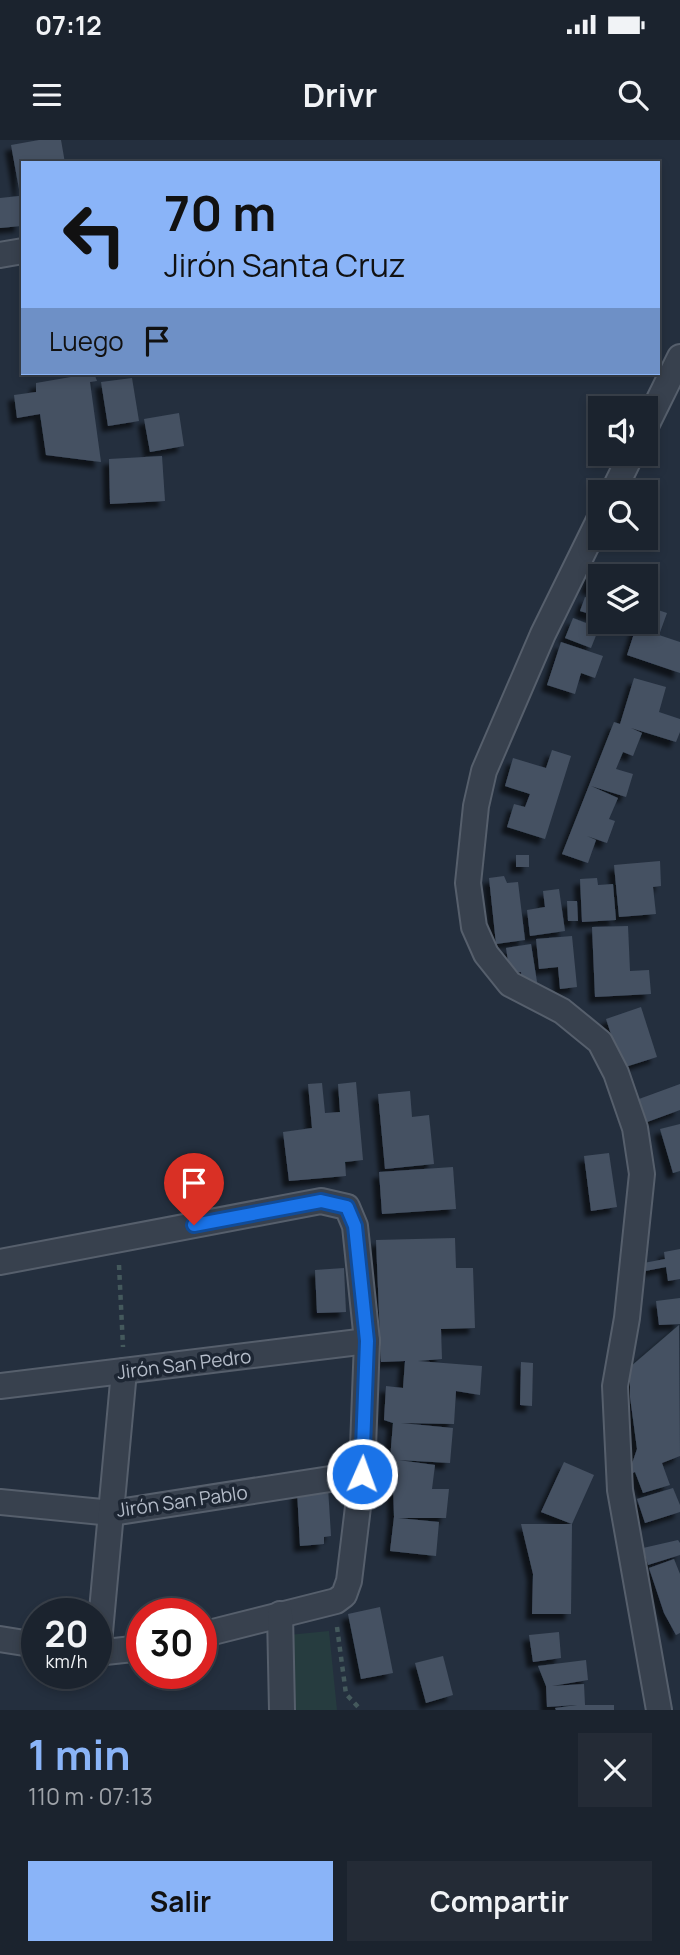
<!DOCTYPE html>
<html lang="es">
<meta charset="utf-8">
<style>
body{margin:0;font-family:Manrope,sans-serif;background:#242b36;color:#f1f3f6;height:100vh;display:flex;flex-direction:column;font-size:26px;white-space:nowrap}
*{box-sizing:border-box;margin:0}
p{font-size:23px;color:#a0a4aa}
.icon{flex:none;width:38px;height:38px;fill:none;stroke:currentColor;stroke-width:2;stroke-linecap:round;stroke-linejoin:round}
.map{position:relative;height:1570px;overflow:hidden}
.drawer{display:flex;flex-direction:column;background:#1b232e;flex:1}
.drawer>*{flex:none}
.top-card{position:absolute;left:21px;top:21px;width:639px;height:214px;border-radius:0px;box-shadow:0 4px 10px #0003,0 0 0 2px #39404a;background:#8ab4f8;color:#111;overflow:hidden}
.buttons{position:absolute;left:588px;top:256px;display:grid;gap:14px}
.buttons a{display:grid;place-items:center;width:70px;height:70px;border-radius:0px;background:#1b232e;box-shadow:0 4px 10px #0003,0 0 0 2px #39404a;font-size:35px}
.speed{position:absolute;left:21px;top:1458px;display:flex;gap:14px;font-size:35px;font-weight:700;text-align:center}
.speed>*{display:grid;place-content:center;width:91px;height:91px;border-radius:50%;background:#1b232e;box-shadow:0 4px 10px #0003,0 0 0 2px #39404a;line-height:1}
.speed small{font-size:18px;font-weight:400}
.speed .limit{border:10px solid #d22;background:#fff;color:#111}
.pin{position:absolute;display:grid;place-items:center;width:60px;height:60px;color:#fff;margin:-72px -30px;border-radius:50% 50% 50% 0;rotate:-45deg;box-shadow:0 0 7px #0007}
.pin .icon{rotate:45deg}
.me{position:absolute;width:77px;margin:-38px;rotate:2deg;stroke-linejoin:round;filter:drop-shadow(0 0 5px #0008)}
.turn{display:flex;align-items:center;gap:24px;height:147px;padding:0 28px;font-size:32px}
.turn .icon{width:91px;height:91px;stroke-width:2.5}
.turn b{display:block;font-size:49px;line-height:60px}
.then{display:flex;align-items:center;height:66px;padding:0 28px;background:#0003;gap:14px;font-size:26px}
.round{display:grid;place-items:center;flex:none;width:74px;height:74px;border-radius:0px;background:#242b36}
.headline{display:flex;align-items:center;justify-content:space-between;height:119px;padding:0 28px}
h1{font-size:42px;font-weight:700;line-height:52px;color:#8ab4f8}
.primary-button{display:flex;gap:14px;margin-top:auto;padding:14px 28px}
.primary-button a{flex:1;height:80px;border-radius:0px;background:#8ab4f8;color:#111;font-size:28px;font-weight:700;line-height:80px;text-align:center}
.primary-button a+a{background:#242b36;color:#f1f3f6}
.status{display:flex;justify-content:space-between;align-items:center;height:49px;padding:0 35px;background:#1b232e;direction:ltr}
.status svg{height:19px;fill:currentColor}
header{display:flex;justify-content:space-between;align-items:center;height:91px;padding:0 28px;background:#1b232e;font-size:32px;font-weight:700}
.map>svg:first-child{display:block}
.green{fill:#263c3f}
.building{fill:#455162;filter:url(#shadow)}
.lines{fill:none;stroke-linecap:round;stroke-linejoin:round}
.minor-casing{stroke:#565f6c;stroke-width:28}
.path{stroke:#44595c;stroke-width:4.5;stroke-dasharray:5 5;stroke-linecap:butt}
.minor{stroke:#38414e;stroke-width:24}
.route-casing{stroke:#114b97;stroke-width:18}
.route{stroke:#1a73e8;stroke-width:12}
.labels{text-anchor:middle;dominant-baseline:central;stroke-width:7;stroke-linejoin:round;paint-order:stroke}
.street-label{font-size:19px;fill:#b4bcc9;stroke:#1d2633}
</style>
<div class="status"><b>07:12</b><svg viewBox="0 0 49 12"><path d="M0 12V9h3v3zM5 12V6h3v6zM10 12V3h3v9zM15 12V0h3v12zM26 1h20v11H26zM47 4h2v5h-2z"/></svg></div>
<header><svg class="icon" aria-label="menu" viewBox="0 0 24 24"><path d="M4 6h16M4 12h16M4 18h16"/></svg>Drivr<svg class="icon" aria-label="search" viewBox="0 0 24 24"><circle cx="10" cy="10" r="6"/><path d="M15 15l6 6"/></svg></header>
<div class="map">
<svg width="680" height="1570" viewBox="0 0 680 1570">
<defs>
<filter id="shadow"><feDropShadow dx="-6" dy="6" stdDeviation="2" flood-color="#0009"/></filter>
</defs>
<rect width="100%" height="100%" fill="#242f3e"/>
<polygon class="green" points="329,1491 337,1570 296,1570 289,1495"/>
<g class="building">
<polygon points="39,0 61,0 65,23 23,23 21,60 11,5"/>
<polygon points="19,56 21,86 0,88 0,58"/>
<polygon points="94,233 97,241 90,242 101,322 46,315 40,274 17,278 14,255 36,252 36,243"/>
<polygon points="132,238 139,281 108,286 101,242"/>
<polygon points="179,273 184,306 150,312 144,279"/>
<polygon points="162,316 165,361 110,364 109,319"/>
<polygon points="591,432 600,435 600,451 587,448"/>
<polygon points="585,457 600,462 600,477 580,471"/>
<polygon points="646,466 667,473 659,495 680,502 680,533 627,515 638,481 646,481"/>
<polygon points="573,478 599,488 591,508 565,498"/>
<polygon points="561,502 603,516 595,538 581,533 575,554 547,545"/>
<polygon points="634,538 666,547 659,572 680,579 680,592 676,602 631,588 642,593 633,616 623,612 616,629 633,634 626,657 591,646 618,658 609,679 615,681 607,703 587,696 596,700 588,723 562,714 614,582 620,584"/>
<polygon points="552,610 571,616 545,699 507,687 514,664 525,667 530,654 505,646 513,618 546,628"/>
<rect x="516" y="715" width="13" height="12"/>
<polygon points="660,721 661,746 653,747 656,774 619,777 614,725"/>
<polygon points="504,736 507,743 518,742 525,800 496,804 489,738"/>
<polygon points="597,738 598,745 613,744 616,780 582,782 580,739"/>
<polygon points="559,749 565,791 530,796 527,770 545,767 543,751"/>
<polygon points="567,761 577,761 578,781 568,781"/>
<polygon points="628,786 630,831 649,830 651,854 595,857 592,787"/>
<polygon points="572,796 577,847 560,849 558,827 539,829 536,799"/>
<polygon points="531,804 537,842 522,844 521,832 510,834 506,808"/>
<polygon points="641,867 657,917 622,928 606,879"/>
<polygon points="356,942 363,1020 345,1022 346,1036 289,1041 283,992 312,988 308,944 322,943 325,973 340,972 338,944"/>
<polygon points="680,944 680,970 639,985 639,959"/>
<polygon points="410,951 412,977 429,975 434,1024 385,1029 378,954"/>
<polygon points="680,984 680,1031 673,1033 660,989"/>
<polygon points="609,1013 617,1067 591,1071 584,1016"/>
<polygon points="453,1027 456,1069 382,1074 379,1032"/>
<polygon points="455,1098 456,1128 473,1128 475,1188 441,1189 442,1219 418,1221 482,1226 480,1255 456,1251 454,1284 401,1283 453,1288 450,1323 398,1320 435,1325 432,1349 449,1349 446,1378 398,1378 439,1382 436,1416 390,1411 394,1377 393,1344 388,1343 393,1283 384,1280 386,1246 403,1248 405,1221 381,1222 376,1100"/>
<polygon points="680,1109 680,1139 668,1141 666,1127 640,1132 638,1124 665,1119 664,1112"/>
<polygon points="344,1128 346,1172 317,1173 315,1130"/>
<polygon points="680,1158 680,1184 659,1185 656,1161"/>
<polygon points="679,1185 680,1316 662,1323 670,1345 643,1353 635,1332 628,1335 637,1309 630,1257 630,1227"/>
<polygon points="521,1222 533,1223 532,1266 520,1265"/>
<polygon points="564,1322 594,1335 572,1384 571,1474 532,1474 533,1434 521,1384 572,1384 541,1372"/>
<polygon points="328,1347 331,1396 324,1397 324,1404 300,1406 297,1350"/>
<polygon points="673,1348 680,1365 680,1372 645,1383 637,1359"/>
<polygon points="678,1400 680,1403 680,1415 648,1425 643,1408"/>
<polygon points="674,1419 680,1434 680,1493 676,1495 664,1473 649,1428"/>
<polygon points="380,1467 393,1533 361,1539 348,1474"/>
<polygon points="559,1492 561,1518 533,1522 529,1495"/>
<polygon points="443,1516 453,1555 426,1563 415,1523"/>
<polygon points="586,1520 588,1540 552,1546 584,1544 585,1565 614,1565 614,1570 556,1570 555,1568 577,1565 547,1567 546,1546 538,1526"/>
</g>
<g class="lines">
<defs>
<g id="minor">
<polyline points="0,115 23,111"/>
<polyline points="646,286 680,217"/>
<polyline points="613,352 632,313"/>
<polyline points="600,378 543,494 484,631 476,666 468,743 474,787 486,814 510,844 562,871 600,902 616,933 635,988 642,1034 627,1178 615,1246 620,1350 659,1570"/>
<polyline points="0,1122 321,1061 347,1067 355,1086 367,1201 362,1334 349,1441 344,1455 336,1461 201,1495"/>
<polyline points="0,1246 367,1201"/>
<polyline points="0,1362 112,1373 362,1334"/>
<polyline points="280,1474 282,1570"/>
<polyline points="0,1499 37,1505"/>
<polyline points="96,1513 142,1508"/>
<polyline points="98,1514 124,1231"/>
</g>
</defs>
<use href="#minor" class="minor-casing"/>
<g class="path">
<polyline points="119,1125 123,1207"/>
<polyline points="337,1487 346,1554 361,1570"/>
</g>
<use href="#minor" class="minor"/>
</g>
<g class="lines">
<defs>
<polyline id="route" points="194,1085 321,1061 347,1067 355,1086 367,1201 362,1334"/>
</defs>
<use href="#route" class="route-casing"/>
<use href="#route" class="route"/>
</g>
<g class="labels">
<g class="street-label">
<text transform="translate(184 1224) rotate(-7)">Jirón San Pedro</text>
<text transform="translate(182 1361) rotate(-8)">Jirón San Pablo</text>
</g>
</g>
</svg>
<div class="buttons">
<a><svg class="icon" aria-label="sound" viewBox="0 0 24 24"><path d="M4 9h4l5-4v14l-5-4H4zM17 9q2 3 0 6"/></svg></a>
<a><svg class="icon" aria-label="search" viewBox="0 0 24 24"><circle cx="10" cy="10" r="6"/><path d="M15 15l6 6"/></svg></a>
<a><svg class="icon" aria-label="layers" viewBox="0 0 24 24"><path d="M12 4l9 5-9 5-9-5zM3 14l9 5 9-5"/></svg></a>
</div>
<div class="speed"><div>20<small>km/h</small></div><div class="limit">30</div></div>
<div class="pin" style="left:194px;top:1085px;background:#d93025"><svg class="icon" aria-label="arrive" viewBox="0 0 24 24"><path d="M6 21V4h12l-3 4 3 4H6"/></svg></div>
<svg class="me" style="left:362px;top:1334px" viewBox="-20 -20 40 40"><circle r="17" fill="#1a73e8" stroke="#fff" stroke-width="3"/><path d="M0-11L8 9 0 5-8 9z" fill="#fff"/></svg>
<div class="top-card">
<div class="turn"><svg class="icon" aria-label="left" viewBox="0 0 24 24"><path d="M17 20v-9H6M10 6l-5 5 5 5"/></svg><div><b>70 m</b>Jirón Santa Cruz</div></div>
<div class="then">Luego<svg class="icon" aria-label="arrive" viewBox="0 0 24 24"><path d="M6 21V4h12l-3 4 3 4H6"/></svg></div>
</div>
</div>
<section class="drawer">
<div class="headline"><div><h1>1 min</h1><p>110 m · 07:13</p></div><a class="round"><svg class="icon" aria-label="close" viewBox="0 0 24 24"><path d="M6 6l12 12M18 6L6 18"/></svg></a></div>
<div class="primary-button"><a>Salir</a><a>Compartir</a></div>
</section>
